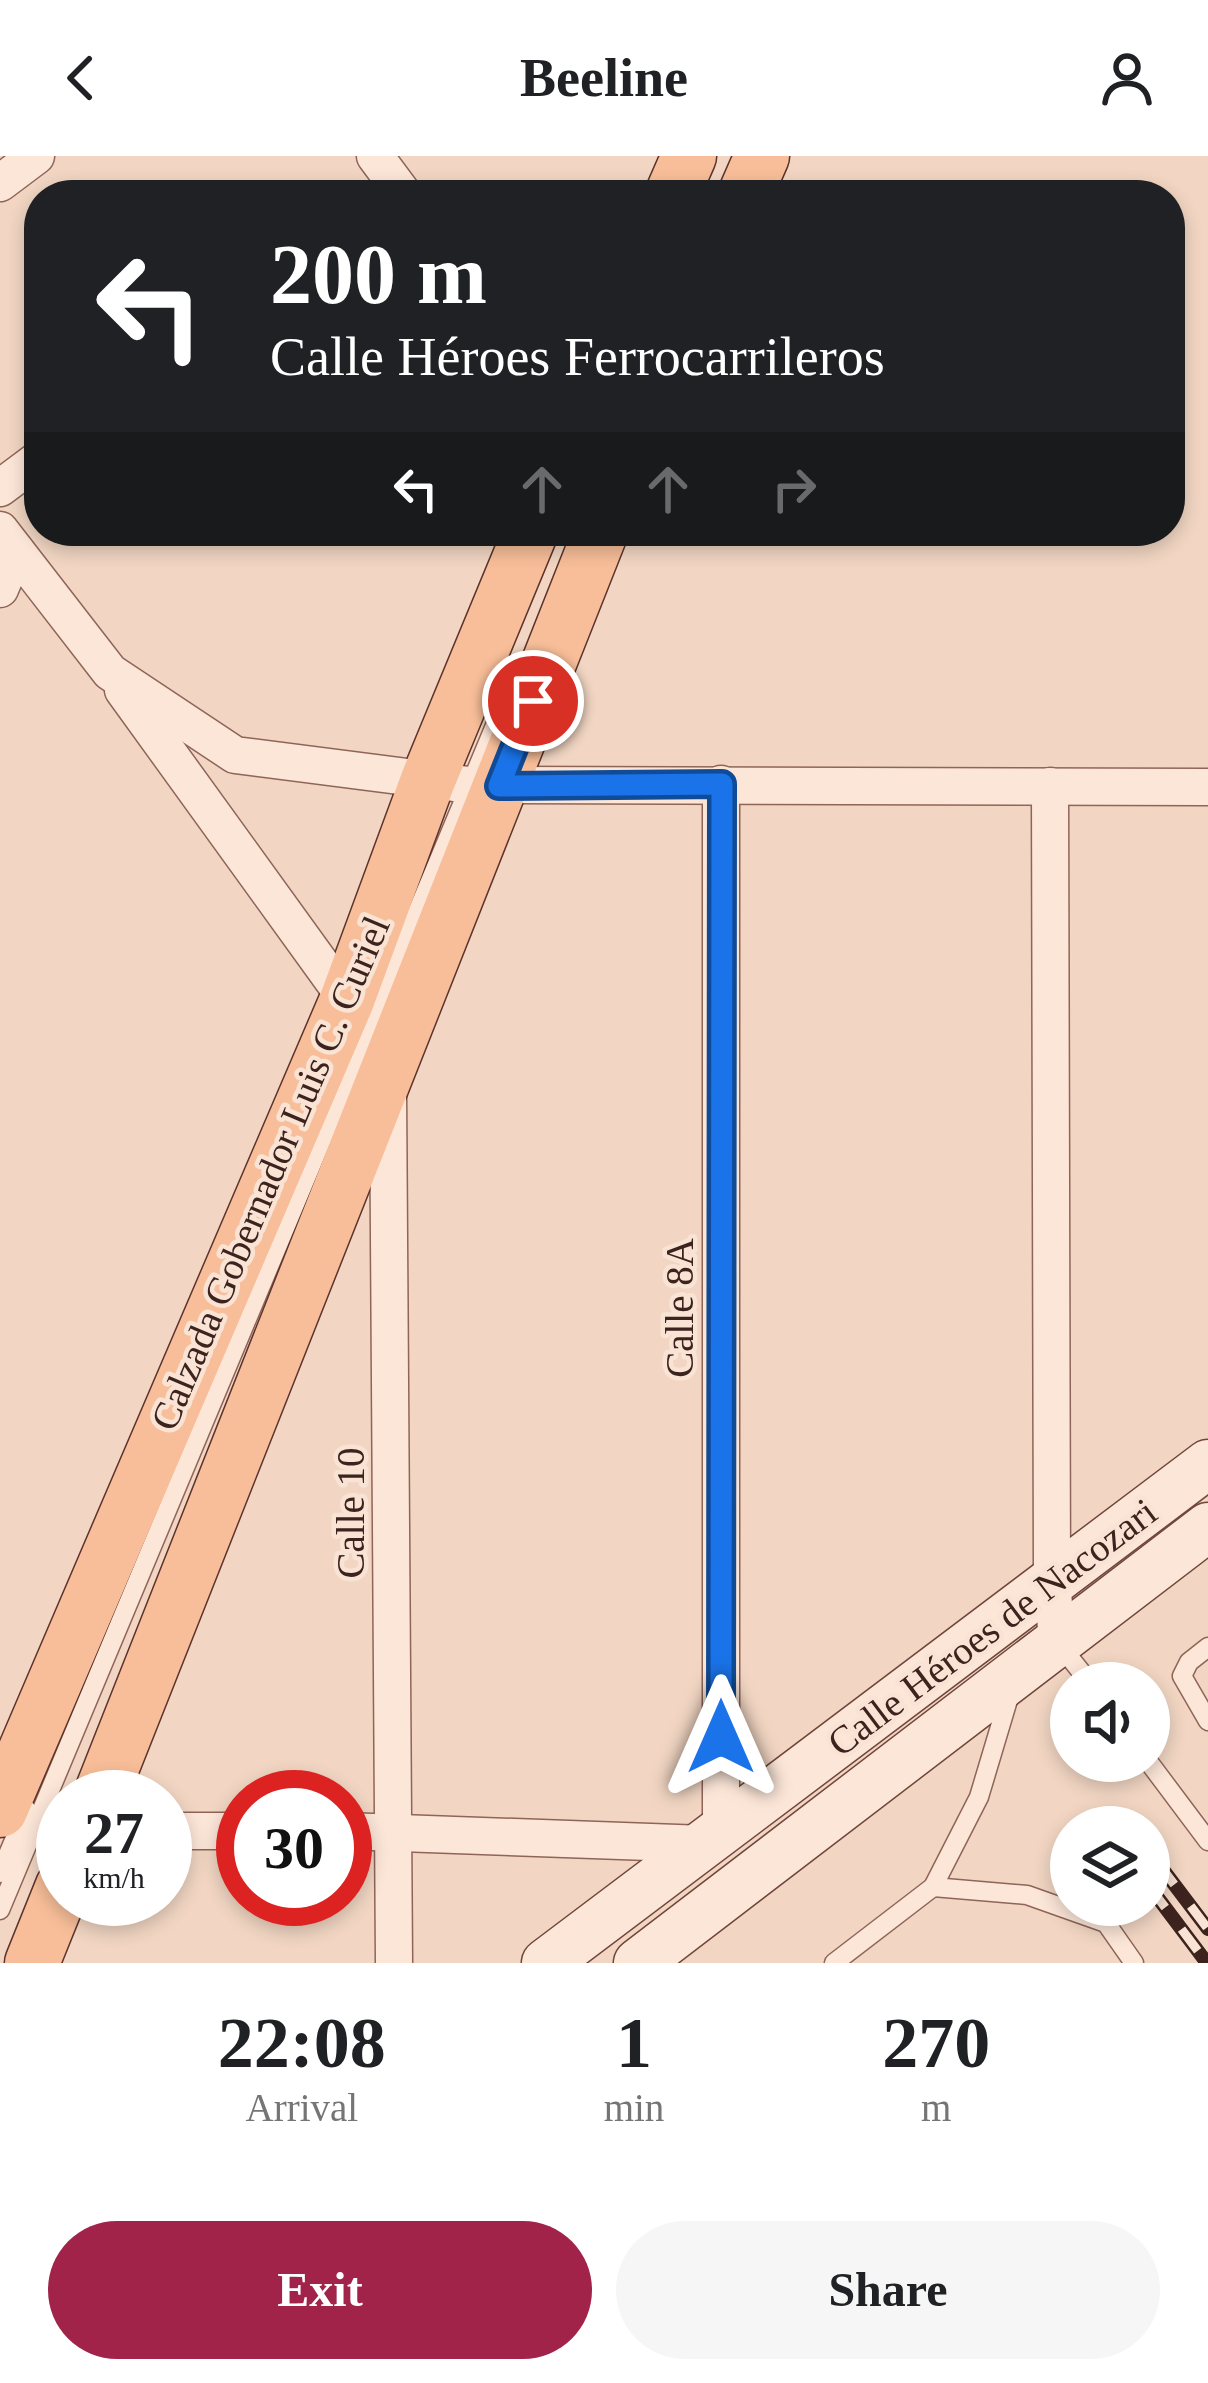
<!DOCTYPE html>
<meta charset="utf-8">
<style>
body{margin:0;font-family:"Times New Roman",serif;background:#f6f6f6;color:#202124;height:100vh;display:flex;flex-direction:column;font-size:45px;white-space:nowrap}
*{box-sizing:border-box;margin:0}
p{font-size:39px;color:#757577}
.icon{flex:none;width:66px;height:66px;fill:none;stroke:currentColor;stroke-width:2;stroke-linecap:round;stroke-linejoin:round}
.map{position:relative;height:1807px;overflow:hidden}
.side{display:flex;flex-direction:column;background:#fff;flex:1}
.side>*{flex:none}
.banner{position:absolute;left:24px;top:24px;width:1161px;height:366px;border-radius:48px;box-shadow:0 6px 18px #0003;background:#202124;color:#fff;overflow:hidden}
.buttons{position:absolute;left:1050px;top:1506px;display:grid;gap:24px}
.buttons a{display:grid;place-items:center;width:120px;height:120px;border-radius:50%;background:#fff;box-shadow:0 6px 18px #0003;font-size:60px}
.speed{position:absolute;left:36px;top:1614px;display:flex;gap:24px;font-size:60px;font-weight:700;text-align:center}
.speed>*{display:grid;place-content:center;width:156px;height:156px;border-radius:50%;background:#fff;box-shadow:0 6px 18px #0003;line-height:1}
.speed small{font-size:30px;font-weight:400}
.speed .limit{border:18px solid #d22;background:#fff;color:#111}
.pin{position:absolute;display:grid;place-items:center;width:102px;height:102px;color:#fff;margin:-51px;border:6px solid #fff;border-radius:50%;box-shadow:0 3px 12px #0007}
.me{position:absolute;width:132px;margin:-66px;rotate:0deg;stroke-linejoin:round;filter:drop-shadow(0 0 9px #0008)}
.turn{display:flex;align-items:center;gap:42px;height:252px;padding:0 48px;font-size:54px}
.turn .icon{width:156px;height:156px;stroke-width:2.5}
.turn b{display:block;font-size:84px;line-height:102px}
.lanes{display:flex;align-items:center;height:114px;padding:0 48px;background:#0003;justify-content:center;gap:60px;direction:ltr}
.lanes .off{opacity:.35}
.eta{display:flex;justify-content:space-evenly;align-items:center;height:204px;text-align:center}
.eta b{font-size:72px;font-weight:700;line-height:84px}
.primary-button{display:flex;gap:24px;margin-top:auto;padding:24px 48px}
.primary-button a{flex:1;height:138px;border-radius:72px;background:#a2234a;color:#fff;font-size:48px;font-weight:700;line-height:138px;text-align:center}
.primary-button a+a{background:#f6f6f6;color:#202124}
header{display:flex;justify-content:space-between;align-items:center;height:156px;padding:0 48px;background:#fff;font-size:54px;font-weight:700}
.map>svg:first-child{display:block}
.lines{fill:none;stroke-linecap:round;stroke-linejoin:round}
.service-casing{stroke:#8e6558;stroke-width:21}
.minor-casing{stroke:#8e6558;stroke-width:39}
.secondary-casing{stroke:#70463b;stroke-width:51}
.primary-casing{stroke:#5c342d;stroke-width:57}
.service{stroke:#fce6d8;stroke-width:18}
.minor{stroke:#fce6d8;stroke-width:36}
.secondary{stroke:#fce6d8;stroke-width:48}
.primary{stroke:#f8be99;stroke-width:54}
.rail-casing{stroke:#3d231d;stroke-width:14}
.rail{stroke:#f8e3d4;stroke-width:9;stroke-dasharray:27;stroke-linecap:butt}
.route-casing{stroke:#114b97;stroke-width:30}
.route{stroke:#1a73e8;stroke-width:21}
.labels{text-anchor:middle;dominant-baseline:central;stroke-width:9;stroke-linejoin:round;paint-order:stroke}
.street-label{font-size:39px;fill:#3d231d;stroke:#f8e3d4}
</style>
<header><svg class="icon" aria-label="back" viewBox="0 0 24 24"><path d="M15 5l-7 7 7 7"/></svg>Beeline<svg class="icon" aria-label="person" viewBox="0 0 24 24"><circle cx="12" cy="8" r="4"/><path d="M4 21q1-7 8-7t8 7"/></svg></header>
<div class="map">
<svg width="1208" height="1807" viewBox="0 0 1208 1807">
<rect width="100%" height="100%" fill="#f2d6c3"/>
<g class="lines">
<defs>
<g id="service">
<polyline points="1059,1488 1090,1527"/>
<polyline points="1208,1491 1189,1506 1182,1520 1208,1565"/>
<polyline points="1148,1605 1208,1685"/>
<polyline points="0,1717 27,1654"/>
<polyline points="933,1731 1027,1739 1106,1767 1134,1807"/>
<polyline points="0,1754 507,541"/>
<polyline points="834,1807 933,1731 979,1641 1011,1534"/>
</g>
<g id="minor">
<polyline points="375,0 404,39"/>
<polyline points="0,27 36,0"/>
<polyline points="0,332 39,303"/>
<polyline points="0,374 110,516 235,599 469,629 1208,631"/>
<polyline points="0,433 16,395"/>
<polyline points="123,534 347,844"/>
<polyline points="1050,630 1052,1424 1057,1485"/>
<polyline points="388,935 394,1807"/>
<polyline points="165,1675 243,1675"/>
<polyline points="345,1675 705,1688"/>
<polyline points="721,1676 721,628"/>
</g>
<g id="secondary">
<polyline points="546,1807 1208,1308"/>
<polyline points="638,1807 1208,1371"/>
</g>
<g id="primary">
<polyline points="672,39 689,0"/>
<polyline points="745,39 762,0"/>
<polyline points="100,1641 601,375"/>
<polyline points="0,1654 347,844 428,624 531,375"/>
<polyline points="32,1807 63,1730"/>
</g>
</defs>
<use href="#service" class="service-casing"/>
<use href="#minor" class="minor-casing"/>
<use href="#secondary" class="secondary-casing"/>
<use href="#primary" class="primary-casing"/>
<use href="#service" class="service"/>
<use href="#minor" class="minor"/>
<use href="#secondary" class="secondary"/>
<use href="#primary" class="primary"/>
<defs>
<g id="rail">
<polyline points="1158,1707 1208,1773"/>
<polyline points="1149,1730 1207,1807"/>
</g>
</defs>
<use href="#rail" class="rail-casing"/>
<use href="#rail" class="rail"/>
</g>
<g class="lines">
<defs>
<polyline id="route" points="533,545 499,630 722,628 721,1581"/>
</defs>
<use href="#route" class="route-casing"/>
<use href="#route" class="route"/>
</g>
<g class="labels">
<g class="street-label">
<text transform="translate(270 1017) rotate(-67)">Calzada Gobernador Luis C. Curiel</text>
<text transform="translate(679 1152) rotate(-90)">Calle 8A</text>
<text transform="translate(350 1357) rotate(-90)">Calle 10</text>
<text transform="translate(992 1471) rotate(-37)">Calle Héroes de Nacozari</text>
</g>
</g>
</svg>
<div class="buttons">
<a><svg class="icon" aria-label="sound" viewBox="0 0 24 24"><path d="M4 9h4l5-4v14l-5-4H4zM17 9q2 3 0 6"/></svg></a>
<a><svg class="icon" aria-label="layers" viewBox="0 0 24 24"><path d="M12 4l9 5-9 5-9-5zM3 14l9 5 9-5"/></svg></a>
</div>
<div class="speed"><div>27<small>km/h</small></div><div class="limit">30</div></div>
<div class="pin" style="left:533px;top:545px;background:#d93025"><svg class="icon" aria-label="arrive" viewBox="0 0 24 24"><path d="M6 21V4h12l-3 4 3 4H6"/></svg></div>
<svg class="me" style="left:721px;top:1581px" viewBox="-20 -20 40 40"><path d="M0-17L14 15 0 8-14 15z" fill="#1a73e8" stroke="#fff" stroke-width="4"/></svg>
<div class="banner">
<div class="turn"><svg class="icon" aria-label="left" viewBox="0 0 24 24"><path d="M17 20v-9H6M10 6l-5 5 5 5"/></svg><div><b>200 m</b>Calle Héroes Ferrocarrileros</div></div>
<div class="lanes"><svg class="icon" aria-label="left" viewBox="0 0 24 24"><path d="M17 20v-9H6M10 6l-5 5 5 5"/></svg><svg class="icon off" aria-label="ahead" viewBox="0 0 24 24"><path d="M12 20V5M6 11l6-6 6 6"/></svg><svg class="icon off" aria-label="ahead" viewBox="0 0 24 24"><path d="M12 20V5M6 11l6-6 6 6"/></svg><svg class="icon off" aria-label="right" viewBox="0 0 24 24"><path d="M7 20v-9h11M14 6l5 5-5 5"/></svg></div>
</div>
</div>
<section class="side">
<div class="eta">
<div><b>22:08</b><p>Arrival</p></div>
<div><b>1</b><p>min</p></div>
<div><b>270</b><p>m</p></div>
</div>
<div class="primary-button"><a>Exit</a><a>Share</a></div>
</section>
